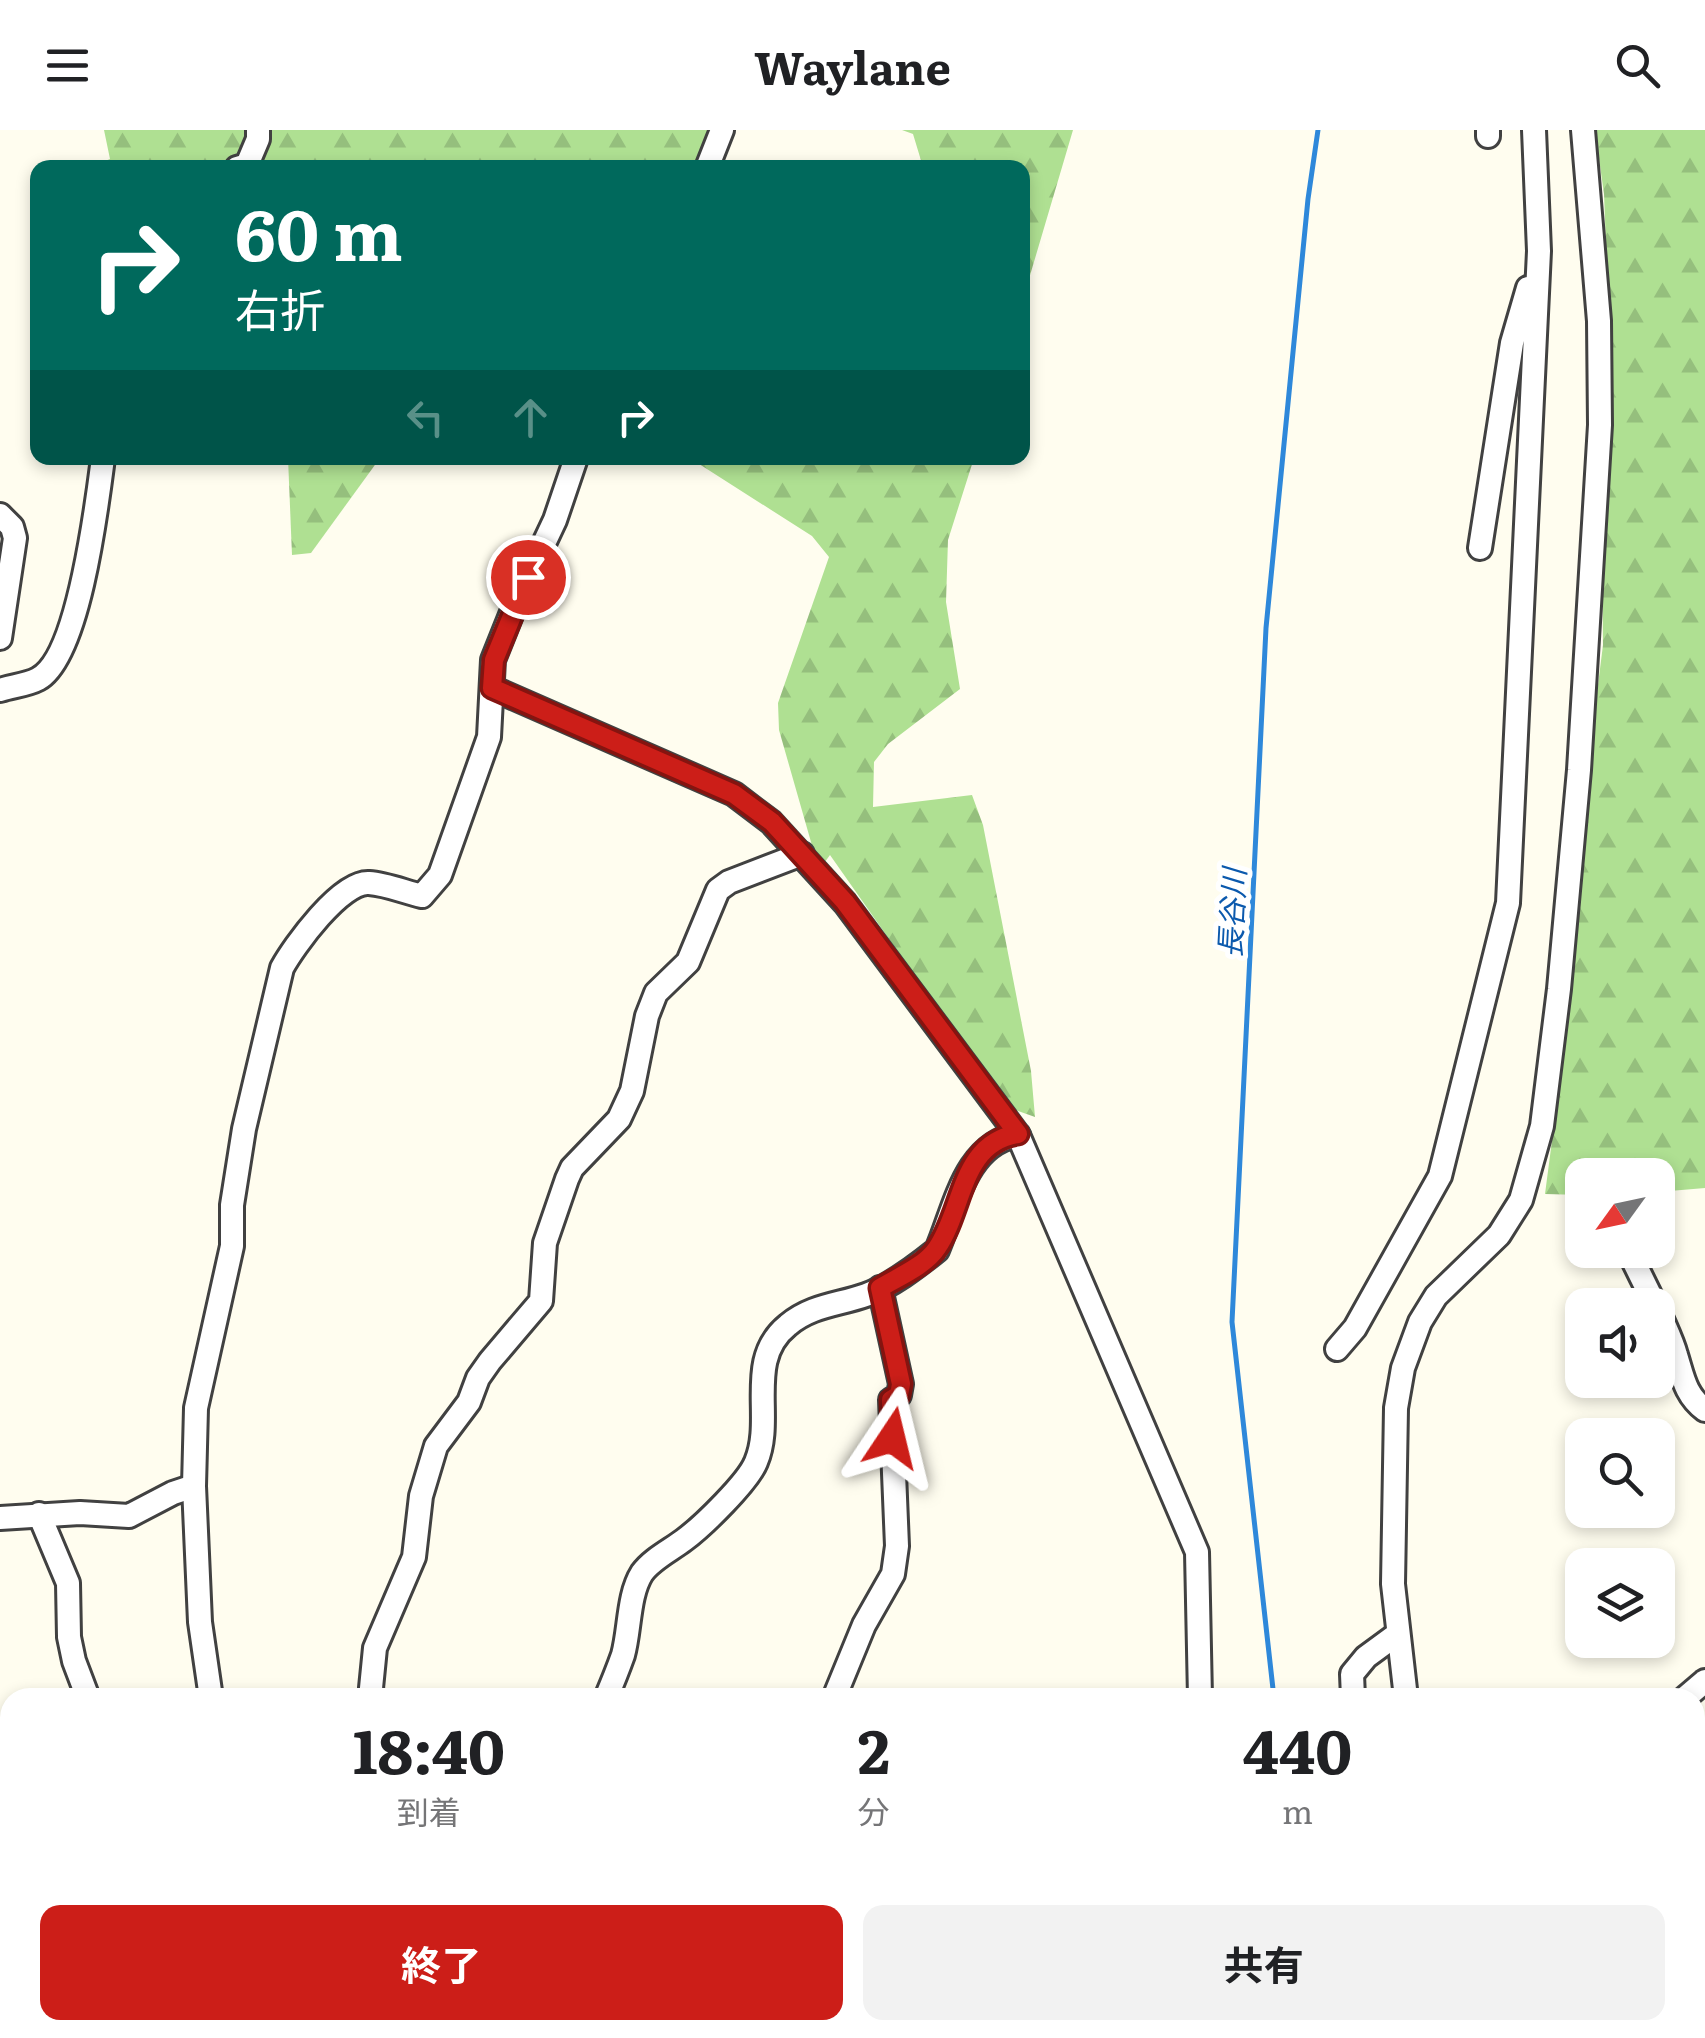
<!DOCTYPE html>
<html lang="ja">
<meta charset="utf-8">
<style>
body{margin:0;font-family:Literata,"Noto Sans JP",serif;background:#f2f2f2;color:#202124;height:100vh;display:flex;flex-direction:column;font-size:38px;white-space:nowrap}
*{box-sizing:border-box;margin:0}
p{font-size:32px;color:#757577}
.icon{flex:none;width:55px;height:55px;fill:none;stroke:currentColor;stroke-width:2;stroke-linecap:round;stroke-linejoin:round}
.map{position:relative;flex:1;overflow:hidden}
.panel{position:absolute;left:0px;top:1558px;width:1705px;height:352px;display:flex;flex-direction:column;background:#fff;border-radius:30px 30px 0 0;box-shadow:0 5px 15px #0003}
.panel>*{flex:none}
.guide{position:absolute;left:30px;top:30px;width:1000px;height:305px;border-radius:20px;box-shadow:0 5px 15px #0003;background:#00695c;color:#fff;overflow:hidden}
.needle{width:65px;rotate:237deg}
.buttons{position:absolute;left:1565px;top:1028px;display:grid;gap:20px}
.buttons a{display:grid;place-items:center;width:110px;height:110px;border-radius:20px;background:#fff;box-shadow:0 5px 15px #0003;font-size:50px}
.pin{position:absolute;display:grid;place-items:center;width:85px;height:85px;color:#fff;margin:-42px;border:5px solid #fff;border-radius:50%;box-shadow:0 2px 10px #0007}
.me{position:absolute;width:110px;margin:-55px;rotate:10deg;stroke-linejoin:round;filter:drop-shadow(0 0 8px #0008)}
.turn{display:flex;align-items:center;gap:35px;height:210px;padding:0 40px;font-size:45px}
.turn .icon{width:130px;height:130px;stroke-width:2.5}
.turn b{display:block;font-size:70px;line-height:85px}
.lanes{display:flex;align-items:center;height:95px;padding:0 40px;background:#0003;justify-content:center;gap:50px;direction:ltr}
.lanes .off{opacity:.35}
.eta{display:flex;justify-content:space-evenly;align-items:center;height:170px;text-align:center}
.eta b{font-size:60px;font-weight:700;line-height:70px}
.cta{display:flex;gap:20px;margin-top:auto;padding:20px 40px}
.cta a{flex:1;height:115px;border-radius:20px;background:#cc1e18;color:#fff;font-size:40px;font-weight:700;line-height:115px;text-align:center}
.cta a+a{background:#f2f2f2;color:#202124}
header{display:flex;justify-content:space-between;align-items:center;height:130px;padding:0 40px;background:#fff;font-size:45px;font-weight:700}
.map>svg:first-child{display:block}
.forest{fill:url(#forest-firs)}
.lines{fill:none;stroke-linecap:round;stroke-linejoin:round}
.stream{stroke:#2e88da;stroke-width:5}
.minor-casing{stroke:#414141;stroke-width:28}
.minor{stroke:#fff;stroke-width:22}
.route-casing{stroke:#851410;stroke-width:25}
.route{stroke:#cc1e18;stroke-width:18}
.labels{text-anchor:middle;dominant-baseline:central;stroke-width:10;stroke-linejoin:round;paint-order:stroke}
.water-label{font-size:30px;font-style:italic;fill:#0b59ad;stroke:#fff}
</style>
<header><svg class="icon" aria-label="menu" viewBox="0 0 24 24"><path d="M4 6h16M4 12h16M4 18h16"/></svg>Waylane<svg class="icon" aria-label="search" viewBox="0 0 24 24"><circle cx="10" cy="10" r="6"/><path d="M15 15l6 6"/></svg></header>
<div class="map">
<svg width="1705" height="1908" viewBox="0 0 1705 1908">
<defs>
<pattern id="forest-firs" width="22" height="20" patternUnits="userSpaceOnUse" patternTransform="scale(2.5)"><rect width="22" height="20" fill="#afe092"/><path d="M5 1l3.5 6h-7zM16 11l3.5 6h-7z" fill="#95bf7d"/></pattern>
</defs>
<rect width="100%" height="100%" fill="#fffdef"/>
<g class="forest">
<polygon points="104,0 710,0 695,37 259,38 256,32 225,33 203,38 88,38 110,29"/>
<polygon points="902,0 1073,0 1023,169 1022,38 923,37 913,4"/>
<polygon points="1595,0 1705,0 1705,1058 1658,1062 1658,1045 1582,1045 1582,1065 1545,1064 1567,896 1586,650 1603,515 1602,403 1610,216 1604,64"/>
<polygon points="288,328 380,328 311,423 292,425"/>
<polygon points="640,328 974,328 948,410 946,472 960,559 888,614 874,632 873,677 972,665 983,695 1031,941 1035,987 1007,977 830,725 819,740 779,600 778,573 829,427 812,406 696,332 649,334"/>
</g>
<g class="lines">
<g class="stream">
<polyline points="1274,1568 1232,1192 1266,498 1308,69 1318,0"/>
<polyline points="1301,1900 1301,1908"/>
</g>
<defs>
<g id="minor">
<polyline points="1488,0 1488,6"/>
<polyline points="237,38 247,35 258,9 258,0"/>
<polyline points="707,38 722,0"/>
<polyline points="0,385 12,397 15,408 0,508"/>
<polyline points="1480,418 1512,213 1528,158"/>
<polyline points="492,558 734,664 771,692 845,773 1018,1005"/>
<path d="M0,560c12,-4 27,-5 38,-11 41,-22 59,-175 65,-221"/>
<polyline points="1628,1120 1655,1175"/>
<path d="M1658,1180c6,15 14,30 18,45 7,22 9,40 29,55"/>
<polyline points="1337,1219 1355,1198 1440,1046 1508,773 1539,121 1534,0"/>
<polyline points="39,1384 68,1453 69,1507 74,1531 88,1568"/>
<polyline points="0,1388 80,1383 129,1386 173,1363 194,1356"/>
<path d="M211,1568l-11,-76 -6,-136 2,-78 36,-162v-41l12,-76 38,-161c12,-22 59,-87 87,-85 17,1 36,9 53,13l18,-21 49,-138 4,-77 22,-55 40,-85 21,-62"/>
<polyline points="373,1568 371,1558 375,1518 414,1427 421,1366 436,1316 469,1272 478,1248 490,1231 541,1171 545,1113 567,1049 572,1038 619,989 632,961 647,886 656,863 688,832 718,760 729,752 802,724"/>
<path d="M606,1568c6,-14 12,-29 17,-43 7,-25 5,-60 19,-82 10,-14 29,-23 42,-33 19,-14 64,-58 72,-78 19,-44 -12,-102 32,-137 24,-20 50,-20 78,-30 25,-9 50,-28 71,-45 18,-41 28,-107 81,-115l179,417 3,146"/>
<polyline points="834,1568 864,1495 893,1444 897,1416 891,1270 899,1265 901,1254 880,1158"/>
<polyline points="1353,1568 1352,1544 1366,1527 1396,1505"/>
<polyline points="1406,1568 1393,1454 1396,1278 1403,1238 1420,1192 1436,1166 1499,1105 1521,1070 1542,996 1559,859 1579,640 1600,295 1599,191 1583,0"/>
<polyline points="1685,1568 1705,1551"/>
<polyline points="0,1800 10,1754"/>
<polyline points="1695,1848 1699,1908"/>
<polyline points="211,1908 216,1900"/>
<polyline points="403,1908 407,1900"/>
<polyline points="769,1908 771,1900"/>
</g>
</defs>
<use href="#minor" class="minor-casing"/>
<use href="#minor" class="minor"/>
</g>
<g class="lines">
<defs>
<path id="route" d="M528,447l-34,83 -2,28 242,106 38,28 73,80 173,232c-58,9 -54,75 -81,114 -12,18 -39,29 -57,40l21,96 -2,11 -8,5 1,38"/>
</defs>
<use href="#route" class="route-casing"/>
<use href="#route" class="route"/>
</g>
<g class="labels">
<g class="water-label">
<text transform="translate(1230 783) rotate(-87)">長谷川</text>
</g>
</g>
</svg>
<div class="buttons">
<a><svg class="needle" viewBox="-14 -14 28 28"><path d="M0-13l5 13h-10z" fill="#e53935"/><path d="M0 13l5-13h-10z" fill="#757577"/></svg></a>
<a><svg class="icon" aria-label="sound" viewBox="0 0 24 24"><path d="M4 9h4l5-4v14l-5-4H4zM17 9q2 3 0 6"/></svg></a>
<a><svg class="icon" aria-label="search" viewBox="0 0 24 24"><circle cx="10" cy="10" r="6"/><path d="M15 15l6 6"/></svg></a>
<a><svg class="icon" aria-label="layers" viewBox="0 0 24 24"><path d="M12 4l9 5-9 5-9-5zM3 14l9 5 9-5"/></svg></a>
</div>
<div class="pin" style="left:528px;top:447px;background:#d93025"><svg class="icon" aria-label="arrive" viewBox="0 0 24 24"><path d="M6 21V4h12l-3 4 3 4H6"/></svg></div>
<svg class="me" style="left:892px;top:1308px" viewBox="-20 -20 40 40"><path d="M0-17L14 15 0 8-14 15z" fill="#cc1e18" stroke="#fff" stroke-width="4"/></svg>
<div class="guide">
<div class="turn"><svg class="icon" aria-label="right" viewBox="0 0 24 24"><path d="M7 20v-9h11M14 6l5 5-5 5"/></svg><div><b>60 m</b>右折</div></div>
<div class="lanes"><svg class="icon off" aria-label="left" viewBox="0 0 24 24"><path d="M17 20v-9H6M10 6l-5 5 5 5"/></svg><svg class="icon off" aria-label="ahead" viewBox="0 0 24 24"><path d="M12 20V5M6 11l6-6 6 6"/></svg><svg class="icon" aria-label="right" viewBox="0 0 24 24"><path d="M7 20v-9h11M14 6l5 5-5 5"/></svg></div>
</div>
<section class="panel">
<div class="eta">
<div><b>18:40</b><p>到着</p></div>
<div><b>2</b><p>分</p></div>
<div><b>440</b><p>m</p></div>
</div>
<div class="cta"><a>終了</a><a>共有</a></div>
</section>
</div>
